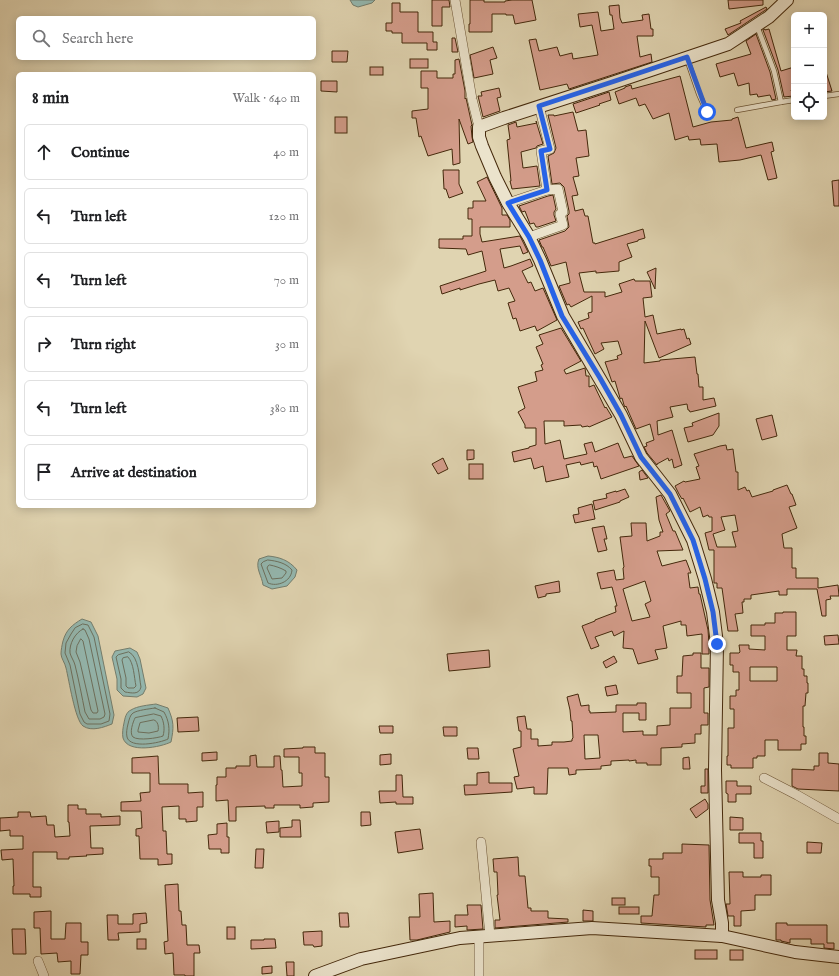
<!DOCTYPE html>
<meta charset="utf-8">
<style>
body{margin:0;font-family:"IM FELL English",serif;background:#f6f6f6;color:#202124}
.controls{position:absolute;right:12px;top:12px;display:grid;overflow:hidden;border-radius:6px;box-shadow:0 2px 10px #0003}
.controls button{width:36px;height:36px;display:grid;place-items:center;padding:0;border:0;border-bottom:1px solid #e0e0e0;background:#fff;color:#202124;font:20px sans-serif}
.stop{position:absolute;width:12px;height:12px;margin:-9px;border:3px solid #2563eb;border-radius:50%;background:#fff}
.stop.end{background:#2563eb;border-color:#fff;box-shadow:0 1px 4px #0008}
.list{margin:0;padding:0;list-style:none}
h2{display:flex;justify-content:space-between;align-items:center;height:52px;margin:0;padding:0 16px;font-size:17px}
h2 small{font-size:13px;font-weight:400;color:#757577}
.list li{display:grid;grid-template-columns:26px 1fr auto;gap:12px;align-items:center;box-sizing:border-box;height:56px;margin:0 8px 8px;padding:0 8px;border:1px solid #e0e0e0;border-radius:6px}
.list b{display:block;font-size:15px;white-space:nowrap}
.list em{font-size:13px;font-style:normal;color:#757577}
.icon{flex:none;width:22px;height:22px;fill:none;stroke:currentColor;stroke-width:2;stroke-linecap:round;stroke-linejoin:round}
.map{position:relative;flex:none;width:839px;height:976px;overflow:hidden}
.search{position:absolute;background:#fff;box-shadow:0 2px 10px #0003;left:16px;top:16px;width:300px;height:44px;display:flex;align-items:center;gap:10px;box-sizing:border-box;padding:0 14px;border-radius:6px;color:#757577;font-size:15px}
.panel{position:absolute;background:#fff;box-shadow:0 2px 10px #0003;left:16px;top:72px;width:300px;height:436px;border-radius:6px}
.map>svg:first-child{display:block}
</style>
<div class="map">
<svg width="839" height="976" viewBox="0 0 839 976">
<rect width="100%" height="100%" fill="#e0d4b1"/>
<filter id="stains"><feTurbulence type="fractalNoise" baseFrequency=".005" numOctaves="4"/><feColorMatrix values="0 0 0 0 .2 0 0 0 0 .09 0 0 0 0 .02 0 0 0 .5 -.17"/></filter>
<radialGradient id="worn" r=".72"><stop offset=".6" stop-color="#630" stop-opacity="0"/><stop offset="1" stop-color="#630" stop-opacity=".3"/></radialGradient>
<g fill="#94b8b0" stroke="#747e6e">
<path d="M350 0H375L372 3 358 7 353 5Z"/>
<path d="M268 556C279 557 289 560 297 570L295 577 287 586 272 589 263 585C262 576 255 568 259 559Z"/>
<path d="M82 619 91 622 98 636 114 715 112 724C104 727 92 732 83 726 75 720 69 680 66 668 65 663 61 658 61 654 61 650 62 645 63 641 66 630 72 625 82 619Z"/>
<path d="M130 648 137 652 140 659 146 688 143 694 137 697 123 696 117 690V679L112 657 115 651Z"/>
<path d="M156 704 168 708C174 722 174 727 171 742 161 747 128 754 123 738 122 734 123 727 124 723 125 718 126 712 131 710 137 706 149 705 156 704Z"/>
</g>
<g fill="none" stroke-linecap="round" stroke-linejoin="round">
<g stroke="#6c705e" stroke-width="1">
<path d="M268 560C277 561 286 563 292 570 291 582 277 587 268 583L261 564 263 562Z"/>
<path d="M270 565C275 566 281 568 286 571V573L282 578 272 579 267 568 268 566Z"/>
<path d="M83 624 88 625 94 637 110 714 109 721 101 724H87L84 722 80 714 70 665 65 653 66 643 71 634 75 628Z"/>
<path d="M83 629 85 630 89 639 105 714 104 717 100 719H89L85 712C82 697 79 681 75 665 74 661 71 657 70 653 69 644 75 633 83 629Z"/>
<path d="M81 639 83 641 98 711 97 713H93L91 710 80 662 76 652 77 646Z"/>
<path d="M129 652C139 657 139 677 141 687 139 695 132 693 125 692L121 688V679L116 657 118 655Z"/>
<path d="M128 657C134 663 134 677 136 686L134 688H128L126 686V678L122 660 123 658Z"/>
<path d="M155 708 164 712C169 721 170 729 168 739 160 743 130 749 127 737 126 733 127 728 128 724 129 720 130 715 133 713 138 710 149 709 155 708Z"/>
<path d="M154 714 161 716C164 722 165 729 163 736 158 738 138 741 133 737 129 733 133 722 135 718Z"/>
<path d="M154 720C158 721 159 727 158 731L149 733 138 732V730L140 723Z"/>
</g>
</g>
<g fill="#d49d8b" stroke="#44280b" fill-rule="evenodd">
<path d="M432 0H449L450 7H442V26H432Z"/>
<path d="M470 0H484V2H505V1L512 0H532L536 20 515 24 513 15H506V14H492V32H469V24H470Z"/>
<path d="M728 0H763V5L729 9Z"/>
<path d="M392 3H400V12H418V32H433V42H437V50H427V43H402V33H392V31H386V23H392Z"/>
<path d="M619 5 620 18 622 23 643 20 642 15 649 14 651 29H653V36H637L640 57 651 54 652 62 569 89 567 84 540 90 529 40 536 39 539 51 557 47 560 56 572 53 573 59 598 55 592 25 580 27 578 14 598 12 601 31 614 29 612 15H610L609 6Z"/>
<path d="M766 7 767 9 728 35 725 29 741 23 740 21Z"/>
<path d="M765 29V30L769 29 781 71 794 67V89L791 90 793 96 784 97 778 70 763 30Z"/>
<path d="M756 34 770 72 776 99 772 100 770 95 758 97 757 94 750 95 749 83 738 86 734 73 720 77 716 64 751 54 746 41Z"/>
<path d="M452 38H455L458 52H452Z"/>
<path d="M493 47 497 58 490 60 493 74 474 78 470 55Z"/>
<path d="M332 51H348L347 62H332Z"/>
<rect x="410" y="59" width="18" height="9"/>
<path d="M459 59 465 91V99L466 98 472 125 471 126 472 137 473 142 468 144 459 119 460 163 453 165 452 149 428 156 421 136 419 137 416 118H412V111L428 109V88H421V71H437V78H453V74H455V60Z"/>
<rect x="370" y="67" width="13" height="8"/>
<path d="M824 72H826L832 91 824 92Z"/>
<path d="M680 76 693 127 711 122 732 120V119L738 117 746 148 772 142 774 151 771 152 777 178 768 180 761 155 740 160 719 162 717 144 701 145 700 139 689 140 688 136 675 140 669 113 653 119 645 104 639 106 636 98 619 104 615 92 625 88V87L631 85 632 89Z"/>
<path d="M321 81H337V92L321 91Z"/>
<path d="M499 88 501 97 497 98 500 111 483 117 478 96H482L481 92Z"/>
<path d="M609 92 611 100 599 104 600 105 576 113 573 104Z"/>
<path d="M573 112 578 131 586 130 589 156 576 158 579 176 573 177 578 195 572 196 575 211 583 209 585 216H588L593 243H595V244L643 229 645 238 638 240V241L627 244 632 257 619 262V271L596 273V271L579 273 584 292H605V297L622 292 619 284 634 279 635 281H650L652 297 643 298 645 317 653 315 657 334 681 329V330L684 329 687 339 689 338 691 344 659 358 645 321 644 363 660 361V360L695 357 697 374H698L699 387H703V400L714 398 716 406 690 412 689 410H688L687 404 670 407 673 417 657 421 658 435 672 430 682 465 674 468 672 459 669 461 668 458 657 464V465L647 453 644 447 647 446 646 443 654 440 650 424 636 429 626 406 625 407 624 405 622 398 620 399V398L615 381 612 382 605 362 618 359 617 356 622 354 618 341 601 343 604 349 595 354 583 328 581 329 578 322 589 318 588 313 592 312V296L571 307 569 304 567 305 559 286 570 283V282L566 262 551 266 543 247H542L539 240 565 231 569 227 567 216 569 214V211L564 187 560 183 552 184 548 156 554 153 556 148 548 115H554V116Z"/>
<rect x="335" y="117" width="12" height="16"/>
<path d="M536 121 543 144 537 146 536 148 521 152 523 168 537 166 540 186 512 189 510 181H511L507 140 510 139 508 125 516 122 517 127 537 123Z"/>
<path d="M443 170H459V184L463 193 449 198 446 189H444Z"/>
<path d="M487 177 502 208V215H507L510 220V227H480V234L482 242 520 236 528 252 523 254 520 246 500 249 504 268 511 266 530 259 533 266 522 271 528 283 531 282 535 291 543 288 557 320 537 331 535 326 520 331 516 318 513 319 508 303 515 301 509 288 498 291 495 280 479 284 460 290V288L442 294 440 286 486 271 482 251 468 255 466 249 439 248V239H463V236H472V219H468V208H473V201H486L477 182Z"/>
<path d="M839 180V206H834L832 181Z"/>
<path d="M553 195 556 209 554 212V215L556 221 538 227H536L534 223 530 224 525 211 522 212 519 206 548 196Z"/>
<path d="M656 268 655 289 647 272Z"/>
<path d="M561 328 581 361 564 370 566 374 585 368 586 376H589V387L594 385 605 408 606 407 612 417 589 427 588 426 582 427 581 425 564 426V421H544L545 444 560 440 564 459 587 454 584 444 592 442 595 452 618 443 624 458 632 456 639 466 601 479 597 466 594 467 593 462 581 465 580 462 566 465 569 477 546 482 543 466 534 469 531 458 514 462 512 452 529 448V447L536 445V428H525V425L518 412 525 408 518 387 537 381 535 372 543 370 541 365 543 364 536 347 543 344 539 335Z"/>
<path d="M719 413V426L713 435 688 442 684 428 693 426 692 423Z"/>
<path d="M772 415 777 436 762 440 756 419Z"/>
<path d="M726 445 727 450 733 449 736 472H738V490L745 487 747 491 749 490 752 497 773 491V490L787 485 791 494H792L796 505 789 507 797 528 782 534 784 548H792V568H796V578H818V588L838 585 839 596H830L831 599 826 600V616H822L817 589H787V595H779V591L751 595V599H744V602H742L743 613 735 614 738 631H728L722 588H717V583H714V550H709L705 533 712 531V517H709L708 515 703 517 700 507 690 512 683 498 682 499 679 494 675 486 684 481 685 482 700 479 696 467 699 466 694 454 720 446ZM735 515 738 531 732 532 736 547H717L713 534 725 530 721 517Z"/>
<path d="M467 450H474V459L467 460Z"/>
<path d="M443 458 448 469 438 474 432 464Z"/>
<rect x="469" y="464" width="14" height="15"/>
<path d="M642 470 648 478 640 480 639 472Z"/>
<path d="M625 489 629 497 620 501V502L595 510 593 501 607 498 606 494 616 491V492Z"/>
<path d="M661 495 670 511 666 514 673 531H675L683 550 657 551 662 566 686 560 691 573H688L690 588 698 587 699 594H700L708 630 709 644V654H702V634L687 636 686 625H681V621L663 626 667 648 655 650 658 659 638 664 633 649 623 648 624 631 614 636 612 631 595 637 599 646 591 649 582 626 595 621V620L616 612 615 606H617L612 587 601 589 597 573 614 570 616 580 624 579 623 568 624 567 620 537 632 536 631 523H646L647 541 660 536V532H663L659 520 656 497ZM645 581 651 601 645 604 650 617 632 621 623 589Z"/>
<path d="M592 504 595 519 575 523 573 515 579 514 578 508Z"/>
<path d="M604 526 607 539H604L607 550 598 552 592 528Z"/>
<path d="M559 581 560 592 546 594V596L538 598 535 586Z"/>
<path d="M783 612H796V636H787V650H797L796 656H802V669H804V676H807V683H808V693H806L805 706H803V727H804V736H806V744H801V750H778V740H765V756H757V758H753V768H731V765H727V756H728V728H734V709H730V696H736V690H739V672H733V665H730V653H739L740 652 739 645H749V649L765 650V636H751V625H765V623H775V613H783ZM750 667H777V681H750Z"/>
<path d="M838 635 839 644 825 645 824 636Z"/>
<path d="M489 650 490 667 449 671 447 654Z"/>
<path d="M693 653H701V668H709V687L704 688V713H708V725H701V734H695V743L682 744V747L661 748V765H647V763H636V760L629 761V760L611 761V765L601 766V769L576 770V774L569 775 568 768H548L547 794H534V787L517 789 514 777 519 776 513 749 521 747V731H519L517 717 525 716 527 729H531V739H538V746L552 745V742H564L572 741V739L573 738 572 721H571L570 710 567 697 578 694 581 706 589 705V711H590V713L616 712V705H637V703H646V720H639V713H623V732L643 731V735H657V726L670 725V708H691V693H677V676H682L683 656 693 655ZM584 735H598L600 758 585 759Z"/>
<path d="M614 656 617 662 606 668 603 662Z"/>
<path d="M616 685 618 694 607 696 605 687Z"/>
<path d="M198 717 199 731 178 732 177 718Z"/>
<path d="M379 726H393V733H380Z"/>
<path d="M443 727H457V736H444Z"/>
<path d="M303 747H315V753H325V777H329V802L313 803V807L300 808V805H274V808H265V806L236 807V821H229L228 800 216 801V785H217V777H226V768H236V766H250V756L256 755 257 767H274V756H280L281 770H282L283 787 302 786V773H299V757H284V749L303 748Z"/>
<path d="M467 748H478L479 759H468Z"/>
<path d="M217 752V760L202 761V753Z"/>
<path d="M819 753H828V763L839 764V791L798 789 792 786V769L814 770V766H819Z"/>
<path d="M391 754V764L380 765V755Z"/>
<path d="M158 756 159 784H188V793L203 792V807H197V821L186 822V819H179V806L162 807 163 831H166L167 854H172V864L158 865V859H140L139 836H136V829L142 828 141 811H121V802L141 801 140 793 150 792V773H132V758Z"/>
<path d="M689 757 690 769H683V758Z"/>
<path d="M705 769H708V793H701V786H705Z"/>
<path d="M489 772V783H512V792L465 795 464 785H477V773Z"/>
<path d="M396 775H402L403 797H413V804H396V802L380 803 379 791H396Z"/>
<path d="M726 781H737V786H751V794H736V802H728V794L726 793Z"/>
<path d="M705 799 708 804V809L696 818 690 809Z"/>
<path d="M68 805H78V809H86V814H101V817L120 816V825L90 826 91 848H103V854L86 855 87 856 69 857V859H57V852H33V887H41V897H30V894H13V886H14L13 859 2 860 1 850 23 849V836H10V830L0 831V818L18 817V812H30L31 817 46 816 47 825H54L55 837 70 836 69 822H68Z"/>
<path d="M361 812H370L371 825 361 826Z"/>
<path d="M730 817 743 818V830H730Z"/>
<path d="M292 820H300L301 837H280V828L292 827Z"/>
<path d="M279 821V832L267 833 266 822Z"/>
<path d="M227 823V837H229V853H221V849H209L208 835 217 834V824Z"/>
<path d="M420 829 423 849 398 853 395 832Z"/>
<path d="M739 833H761V841H763V858H754V843H739Z"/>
<path d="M807 842 822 843 821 853H807Z"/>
<path d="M682 844 709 845 710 900 714 925H706V927L641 923V916H652L654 895H659V877H651V866H649V859H663V853H682Z"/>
<path d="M256 849H264L263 868H255Z"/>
<path d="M518 857 519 876H525L528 908H531V911H548V918L568 919V922L495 928V920H500L497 895H498L497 872H494L493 859Z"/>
<path d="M729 872H743V877H761V875H771V895H755V910L741 911V926H734V916H728L726 904H730Z"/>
<path d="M178 884 179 911H181L182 925H186L187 945H199L200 953H194V976H185V975H174L173 953 165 954 164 942 168 941 165 885Z"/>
<path d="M433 893 434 922 450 921V932L417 940H410L409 917H420L419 894Z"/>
<rect x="612" y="898" width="13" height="7"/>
<path d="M467 905H481L483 929 467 930V926L455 927V915H468Z"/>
<rect x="619" y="907" width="20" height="7"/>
<path d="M583 910 593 911V921H583Z"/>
<path d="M51 911V939H65L66 923H81V942H88V955H81L80 974H71V961L58 962 57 953 41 954 40 928H34V912Z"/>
<path d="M146 913 147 923 140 924V932L118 933 119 940H108L107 915H118V924H133V914Z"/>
<path d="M339 913H348L349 927H340Z"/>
<path d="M776 923H787V925H827V943H834V949L824 948V944H811V939H790V943L781 941V940H776Z"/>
<rect x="227" y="927" width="8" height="12"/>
<path d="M12 929H25L26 954H13Z"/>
<path d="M322 931V946L314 947 313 945H304L303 932Z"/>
<rect x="137" y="939" width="9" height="10"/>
<path d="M264 939H275L276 948 251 949V940H264Z"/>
<rect x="695" y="950" width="22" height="9"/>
<rect x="730" y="950" width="13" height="10"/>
<path d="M286 962H294V976H287Z"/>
<path d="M272 966V973L262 974V967Z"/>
</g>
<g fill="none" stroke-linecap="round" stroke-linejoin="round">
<defs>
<g id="lane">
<path d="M687 59 699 94 707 112"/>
<path d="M824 96 839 94"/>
<path d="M781 102 794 100"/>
<path d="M737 110 781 102 774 71 757 26"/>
</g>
<g id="street">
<path d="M455 0 472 99 479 127"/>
<path d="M508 203 547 190 541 151 550 149 539 106"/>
<path d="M529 237 563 225 560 214 563 212 558 189 547 190"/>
<path d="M764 778 797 795 839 819"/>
<path d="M481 842 490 936"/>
<path d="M38 961 44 976"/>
<path d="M479 976V936"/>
</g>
<g id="secondary">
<path d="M722 936V923L718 900 715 770 717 644 713 612 705 579 693 540 670 494 641 457 621 415 563 316 540 260 529 237 508 203 495 177 482 146 479 137V127L504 118 612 83 728 44 769 17 787 0"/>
<path d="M315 976 361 959 460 938 592 928 722 936 795 952 839 957"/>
</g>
</defs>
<use href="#lane" stroke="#6b5334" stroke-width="6"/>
<use href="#street" stroke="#6b5334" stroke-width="10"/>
<use href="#secondary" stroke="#44280b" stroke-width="14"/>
<use href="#lane" stroke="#ebe3cc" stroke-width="4.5"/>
<use href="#street" stroke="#ebe3cc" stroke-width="9"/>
<use href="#secondary" stroke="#ebe3cc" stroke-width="12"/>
</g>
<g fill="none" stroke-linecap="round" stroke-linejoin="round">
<path stroke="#2563eb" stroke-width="5" d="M707 112 687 57 612 82 539 106 550 149 541 151 547 190 508 203 529 237 540 260 562 316 600 378 621 415 641 457 670 494 693 540 705 579 713 612 717 644"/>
</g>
<rect width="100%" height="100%" filter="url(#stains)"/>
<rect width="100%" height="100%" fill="url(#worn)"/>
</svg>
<div class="controls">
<button>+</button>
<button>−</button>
<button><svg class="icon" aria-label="locate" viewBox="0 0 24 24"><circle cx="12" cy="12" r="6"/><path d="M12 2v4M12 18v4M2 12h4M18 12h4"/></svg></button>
</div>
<div class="stop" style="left:707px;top:112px"></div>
<div class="stop end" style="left:717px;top:644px"></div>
<div class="search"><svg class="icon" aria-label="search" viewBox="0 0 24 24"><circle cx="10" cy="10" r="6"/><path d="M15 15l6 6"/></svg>Search here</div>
<section class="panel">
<h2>8 min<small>Walk · 640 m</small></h2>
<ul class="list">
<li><svg class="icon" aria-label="ahead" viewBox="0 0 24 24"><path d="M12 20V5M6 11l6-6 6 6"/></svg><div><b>Continue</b></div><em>40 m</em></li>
<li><svg class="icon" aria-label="left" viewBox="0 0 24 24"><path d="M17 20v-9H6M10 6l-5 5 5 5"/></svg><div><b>Turn left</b></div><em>120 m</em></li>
<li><svg class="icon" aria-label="left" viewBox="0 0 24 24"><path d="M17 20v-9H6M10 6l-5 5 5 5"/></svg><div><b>Turn left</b></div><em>70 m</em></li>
<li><svg class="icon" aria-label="right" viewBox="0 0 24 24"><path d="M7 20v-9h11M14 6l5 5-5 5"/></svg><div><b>Turn right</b></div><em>30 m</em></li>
<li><svg class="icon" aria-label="left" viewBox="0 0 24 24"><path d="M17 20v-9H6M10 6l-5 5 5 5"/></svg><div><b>Turn left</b></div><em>380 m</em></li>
<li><svg class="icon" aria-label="arrive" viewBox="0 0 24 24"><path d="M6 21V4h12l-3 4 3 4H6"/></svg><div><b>Arrive at destination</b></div></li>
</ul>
</section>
</div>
